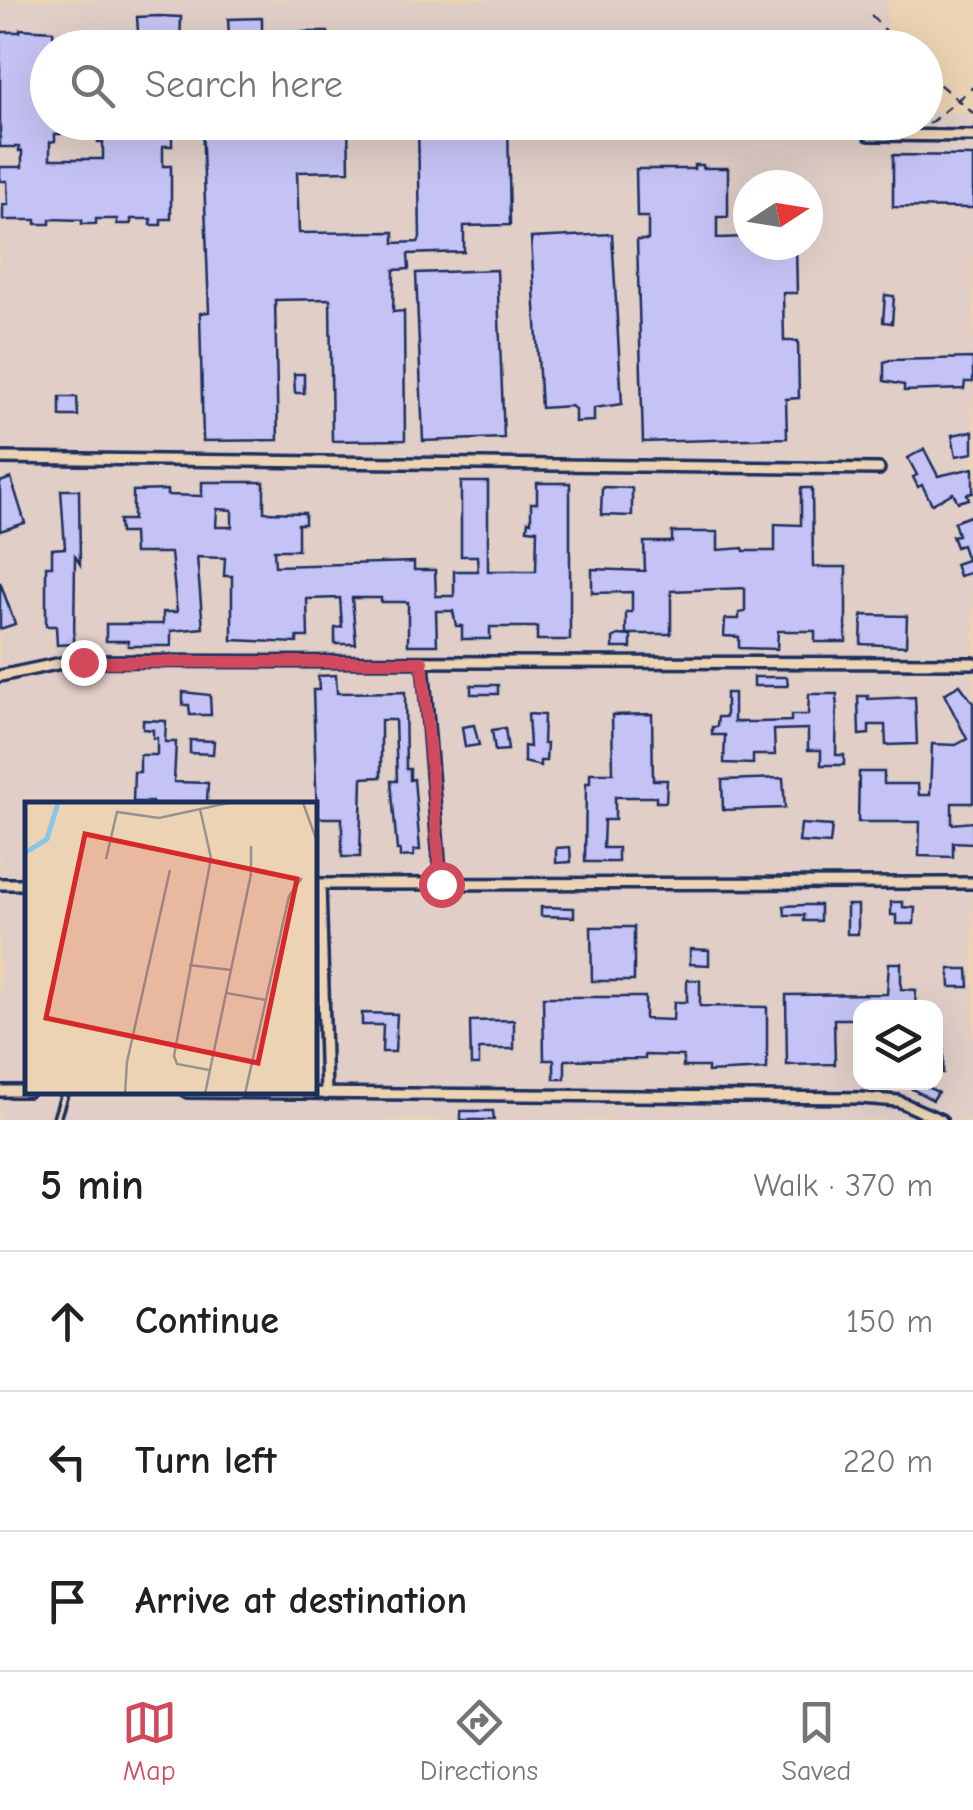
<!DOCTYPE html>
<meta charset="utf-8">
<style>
body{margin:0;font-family:"Comic Neue",sans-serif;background:#f2f2f2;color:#202124}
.controls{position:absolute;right:30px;bottom:30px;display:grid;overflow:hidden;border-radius:20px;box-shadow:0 10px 40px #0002}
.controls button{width:90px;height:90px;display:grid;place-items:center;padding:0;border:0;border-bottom:2px solid #e0e0e0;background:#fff;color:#202124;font:50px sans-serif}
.compass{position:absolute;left:733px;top:170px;width:90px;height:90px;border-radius:50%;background:#fff;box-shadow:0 10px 40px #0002;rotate:78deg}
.stop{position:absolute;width:30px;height:30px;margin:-22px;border:8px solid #d1495b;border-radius:50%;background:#fff}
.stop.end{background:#d1495b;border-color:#fff;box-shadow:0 2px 10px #0008}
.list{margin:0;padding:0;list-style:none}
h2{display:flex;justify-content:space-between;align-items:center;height:130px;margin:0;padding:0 40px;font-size:42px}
h2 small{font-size:32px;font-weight:400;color:#757577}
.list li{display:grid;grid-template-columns:65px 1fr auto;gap:30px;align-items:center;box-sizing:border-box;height:140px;padding:0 40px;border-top:2px solid #e0e0e0}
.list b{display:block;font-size:38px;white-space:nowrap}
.list em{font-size:32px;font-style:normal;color:#757577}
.icon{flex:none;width:55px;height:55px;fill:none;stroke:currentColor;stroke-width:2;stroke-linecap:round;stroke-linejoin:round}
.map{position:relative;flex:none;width:973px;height:1120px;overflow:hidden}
.search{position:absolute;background:#fff;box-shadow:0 10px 40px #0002;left:30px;right:30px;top:30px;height:110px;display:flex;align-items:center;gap:25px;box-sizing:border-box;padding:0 35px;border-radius:55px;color:#757577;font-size:38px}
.sheet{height:550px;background:#fff}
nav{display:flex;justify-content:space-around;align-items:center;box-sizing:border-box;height:140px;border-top:2px solid #e0e0e0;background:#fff;font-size:28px;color:#757577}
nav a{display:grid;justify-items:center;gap:5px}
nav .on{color:#d1495b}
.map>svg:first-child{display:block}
</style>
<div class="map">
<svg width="973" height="1120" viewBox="0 0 973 1120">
<rect width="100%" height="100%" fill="#ebd3b3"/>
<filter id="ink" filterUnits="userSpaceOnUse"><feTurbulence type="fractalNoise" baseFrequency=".01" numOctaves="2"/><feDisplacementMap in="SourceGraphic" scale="20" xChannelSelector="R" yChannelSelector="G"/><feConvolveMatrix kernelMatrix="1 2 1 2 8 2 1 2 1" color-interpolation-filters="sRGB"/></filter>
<g filter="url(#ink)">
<path fill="#e0cec7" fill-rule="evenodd" d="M0 0H887L886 47 48 48V122H926V112L973 114V1120H0ZM748 185H808V245H748ZM28 805H315V1092H28ZM860 1008H936V1082H860Z"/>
<g fill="#c5c3f5" stroke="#1b2f5e" stroke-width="2.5" fill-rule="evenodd">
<path d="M159 16 181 17 180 48H98V33L138 32 137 17Z"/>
<path d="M262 18V37L243 40V37H229L228 19Z"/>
<path d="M20 29 53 31 54 48H48V122H61V134H55V141L50 142V159H103V142H98V122H172V146H163V166H171V219H161V225H151V219H131V224H117V219H96V224H82V220L50 219V224H36V220H3V205H8L7 181H0V167H22V151H19V147H0V32H20Z"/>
<rect x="303" y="32" width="25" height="16"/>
<path d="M202 122H348L349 171 297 172 299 233 394 232V243L418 242 420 238 418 122H508L510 225 464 226V252L408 254 409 269 394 270 393 312 404 311 405 440 332 441 330 299 275 300 278 440 203 441 200 313 209 312Z"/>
<path d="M893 155 973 156V208L893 207Z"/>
<path d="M694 165H703V168H728V217H717V238L748 237V245H796L797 293H783L784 341H798L799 398 786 399 787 438 643 442 637 240H648V217H637L636 169H694Z"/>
<path d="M612 234 622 404 594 408V421L575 422V409L571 406 541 408 531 238Z"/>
<path d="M497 270 504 438 423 441 416 273Z"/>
<path d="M885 295 894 296 892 323 883 322Z"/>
<path d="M973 358V382H965L964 389 904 391V385L884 381V362L890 360Z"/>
<path d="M294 374H304V393H295Z"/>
<path d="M60 397H77L78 416H60Z"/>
<path d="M973 431V453L956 456 952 435Z"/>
<path d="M924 449 938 476 973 468V493L967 494 969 499 958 502 953 493 932 504 922 485 918 487 913 477 917 475 908 458Z"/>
<path d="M11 478 25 523 0 531V482Z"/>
<path d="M202 482H264V512L305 513V524H298V550H274L275 566 414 562V570H435L436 596H454V571H478L477 556H461V482H488V571H536L537 530 527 529 528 521 531 522V503H537V483H570V640H537V627H490V639H462V626H456L453 611H436L437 645H408V602H381V598H352L356 644H335V628L342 627 340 598 307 599 308 637H297V643L232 640V576H224L225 558 197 557 203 628 171 631V646H128V641H106V624H163V612H177L171 553H134L133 533H120L119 520H133V491L167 490V495L202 496ZM217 509 232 510V527H216Z"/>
<path d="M602 487 632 488V516L601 515Z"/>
<path d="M801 488H812L813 567H846V642H815V631H778L777 649 739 648V637L724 636 725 619H739V613L745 612V588L671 591V634H626V612H632V592L592 593V569L645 571 644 542H672V532H718V550L743 548 744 551H775V524L801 525Z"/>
<path d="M61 490H79L80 564 75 556 74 644 57 645 56 626H46V566H52V549L65 548Z"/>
<path d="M973 515V572L959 576 955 564 967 560 962 545 956 547 952 536 958 535 954 522Z"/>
<path d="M0 582 15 624 0 629Z"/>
<path d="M862 615 907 616 906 646 861 644Z"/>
<path d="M618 635 631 636V648H613V638Z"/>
<path d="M336 675 337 693 405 692 406 769H410V780L414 779 420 850H414V856L400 857V850H397L391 781H397L395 720H381V777L362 778 360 857H342V818H317L313 690H319L318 676Z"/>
<path d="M754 677H787L788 686H754Z"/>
<rect x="471" y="685" width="27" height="9"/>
<path d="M960 685 973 703V803H952V824L973 822V843L953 842V857L919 856 920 822H858L859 772H884V784H918L919 795H930L932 744 956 745 967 739 944 694Z"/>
<path d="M183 692 210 695 211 715H190L189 705H183Z"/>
<path d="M726 693H734V722H759L791 721V715H808L809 694H837L836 755H844V765H821V750H808V729L774 730 775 755H753V764L724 763 725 735H712V727H717L718 717H726Z"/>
<path d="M858 696H868V699L915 697 917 744 886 745 885 725H869V734L859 735Z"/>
<path d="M528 714 544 715 543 744H547L546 761H540V766L524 762V746L530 747Z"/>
<path d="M652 714 653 780H667L666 802H656V797H615V820H604L603 848H618V862H585L586 783H590V773H613L612 715Z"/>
<path d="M143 720 166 721 165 742H176L174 782 208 783 207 802 152 805V802H133L134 772H140V755H157V738H153V730L143 729Z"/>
<path d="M474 725 479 745 465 747 462 727Z"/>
<path d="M505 728 508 750 495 751 492 730Z"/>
<path d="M190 740 214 741 213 754 190 753Z"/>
<path d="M783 778 785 808 723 810 722 780Z"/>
<path d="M801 824 832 826 830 844 799 842Z"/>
<path d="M570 847 571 862 556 863V848Z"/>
<path d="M891 902H903V907L915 908 914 924H896V915H891Z"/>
<path d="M804 905H820V921H804V915H785L784 906Z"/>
<rect x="847" y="905" width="11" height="29"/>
<path d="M541 907 574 908V917L541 916Z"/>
<path d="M591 927H634V981H592Z"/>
<path d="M690 949 709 950V965L690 964Z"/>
<path d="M889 963H901V989L916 990 915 1008H860V1019H834L835 1064 787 1065 786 995 887 994Z"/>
<path d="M949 969H968L969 987H950Z"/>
<path d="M687 980H700V1006L767 1007V1069L708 1072V1067H683V1056L645 1055V1059L565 1060V1079H554V1060H544L543 997H645V1019L673 1020 674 1002H687Z"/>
<path d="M362 1013 397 1014 395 1052H382L383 1025H362Z"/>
<path d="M514 1020V1049H479V1065H471L470 1021Z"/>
<path d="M936 1035H944L943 1073 936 1072Z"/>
<path d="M916 1082 938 1092 933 1100 912 1089Z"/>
<path d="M461 1111H493L494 1120H461Z"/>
</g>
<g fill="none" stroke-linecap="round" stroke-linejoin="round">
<defs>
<path id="service" d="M56 1120 65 1092"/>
<g id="minor">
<path d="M869 135 973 136"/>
<path d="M0 458 879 469"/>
<path d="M423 662 441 885"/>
<path d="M0 676 71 661 973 663"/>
<path d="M0 884H28"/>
<path d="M315 884 973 883"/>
<path d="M320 884 326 1094"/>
<path d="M0 1091H28"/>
<path d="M187 1092 861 1098 898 1101 941 1120"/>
</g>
</defs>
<use href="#service" stroke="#1b2f5e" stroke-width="11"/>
<use href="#minor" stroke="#1b2f5e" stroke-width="16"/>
<g stroke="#1b2f5e" stroke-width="2.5" stroke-dasharray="10 8" stroke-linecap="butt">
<path d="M871 15 902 48"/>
<path d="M926 73 973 113"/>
<path d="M929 124 973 87"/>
</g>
<use href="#service" stroke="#ebd3b3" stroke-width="4"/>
<use href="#minor" stroke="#ebd3b3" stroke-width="9"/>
</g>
</g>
<g fill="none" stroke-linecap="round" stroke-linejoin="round" filter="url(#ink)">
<path stroke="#d1495b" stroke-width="12" d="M83 662H422L441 884"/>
</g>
<g transform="translate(25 802)">
<rect width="292" height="292" fill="#ebd3b3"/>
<path fill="none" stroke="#87c6e8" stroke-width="5" d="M0 51 22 37 33 1"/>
<path fill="none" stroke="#989191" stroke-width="2.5" d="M278 1 293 42M175 7 186 56 149 254 152 262 184 268M81 57 92 10 134 16 203 1M164 163 206 168M201 191 241 198M100 292 102 260 145 68M180 292 226 72V44M220 292 264 94 277 76"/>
<path fill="#d62828" fill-opacity="0.15" stroke="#d62828" stroke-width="5" d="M60 32 272 77 233 261 21 216Z"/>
<rect width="292" height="292" fill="none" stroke="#1b2f5e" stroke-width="5"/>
</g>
</svg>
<div class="controls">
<button><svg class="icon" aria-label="layers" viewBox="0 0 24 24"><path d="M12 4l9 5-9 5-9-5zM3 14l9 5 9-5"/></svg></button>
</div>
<svg class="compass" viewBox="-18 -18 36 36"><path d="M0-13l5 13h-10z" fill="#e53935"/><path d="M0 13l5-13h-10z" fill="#757577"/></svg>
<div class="stop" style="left:441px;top:884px"></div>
<div class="stop end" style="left:83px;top:662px"></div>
<div class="search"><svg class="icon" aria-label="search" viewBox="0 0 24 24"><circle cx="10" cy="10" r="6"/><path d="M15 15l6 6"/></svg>Search here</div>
</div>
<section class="sheet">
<h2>5 min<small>Walk · 370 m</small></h2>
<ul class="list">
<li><svg class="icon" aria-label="ahead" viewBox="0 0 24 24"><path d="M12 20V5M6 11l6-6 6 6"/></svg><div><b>Continue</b></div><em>150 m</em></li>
<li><svg class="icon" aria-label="left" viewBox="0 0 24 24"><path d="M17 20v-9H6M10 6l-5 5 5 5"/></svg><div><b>Turn left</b></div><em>220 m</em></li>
<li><svg class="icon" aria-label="arrive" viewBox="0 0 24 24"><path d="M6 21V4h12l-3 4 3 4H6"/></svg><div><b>Arrive at destination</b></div></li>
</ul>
</section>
<nav>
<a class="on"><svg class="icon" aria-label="map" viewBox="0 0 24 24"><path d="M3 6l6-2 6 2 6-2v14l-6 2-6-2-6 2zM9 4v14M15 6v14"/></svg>Map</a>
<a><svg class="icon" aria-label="directions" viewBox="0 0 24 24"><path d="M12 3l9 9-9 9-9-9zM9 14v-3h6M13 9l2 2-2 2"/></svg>Directions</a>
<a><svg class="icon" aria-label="saved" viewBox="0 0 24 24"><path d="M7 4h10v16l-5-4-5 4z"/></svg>Saved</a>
</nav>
